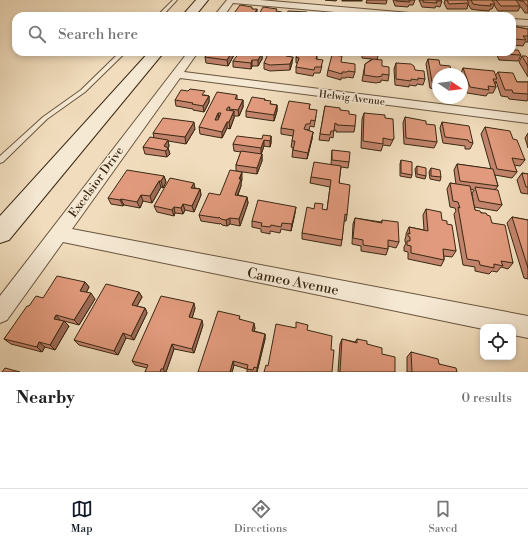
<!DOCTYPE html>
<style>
body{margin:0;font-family:"Libre Bodoni",serif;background:#f2f2f2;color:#222}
.controls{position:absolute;right:12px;bottom:12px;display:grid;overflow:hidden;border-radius:8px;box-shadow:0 2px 6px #0003}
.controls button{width:36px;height:36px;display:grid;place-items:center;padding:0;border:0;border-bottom:1px solid #e0e0e0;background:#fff;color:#222;font:20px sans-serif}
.compass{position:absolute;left:432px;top:68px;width:36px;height:36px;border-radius:50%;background:#fff;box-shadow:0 2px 6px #0003;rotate:103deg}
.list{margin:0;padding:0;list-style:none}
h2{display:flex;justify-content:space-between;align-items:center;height:52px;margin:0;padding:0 16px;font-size:17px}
h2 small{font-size:13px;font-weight:400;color:#767676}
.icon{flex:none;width:22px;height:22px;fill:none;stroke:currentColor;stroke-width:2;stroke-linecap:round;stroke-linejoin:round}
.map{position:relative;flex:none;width:528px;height:372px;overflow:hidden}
.search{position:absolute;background:#fff;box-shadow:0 2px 6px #0003;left:12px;right:12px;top:12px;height:44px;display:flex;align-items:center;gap:10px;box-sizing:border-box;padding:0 14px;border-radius:12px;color:#767676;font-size:15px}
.sheet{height:116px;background:#fff}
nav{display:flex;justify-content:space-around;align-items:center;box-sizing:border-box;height:56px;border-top:1px solid #e0e0e0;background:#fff;font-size:11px;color:#767676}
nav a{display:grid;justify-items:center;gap:2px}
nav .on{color:#111827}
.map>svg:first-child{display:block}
</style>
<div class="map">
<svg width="528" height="372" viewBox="0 0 528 372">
<rect width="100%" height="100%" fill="#f1ddbd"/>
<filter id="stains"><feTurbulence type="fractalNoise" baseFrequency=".005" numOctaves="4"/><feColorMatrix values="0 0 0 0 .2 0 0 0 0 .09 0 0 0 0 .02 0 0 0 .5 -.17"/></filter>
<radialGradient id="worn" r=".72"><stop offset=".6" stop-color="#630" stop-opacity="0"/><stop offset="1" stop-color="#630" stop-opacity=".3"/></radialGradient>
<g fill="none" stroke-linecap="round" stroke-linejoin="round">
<defs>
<g id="lane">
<path d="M173 0H177L162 16H157Z"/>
<path d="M120 52H126L85 92 47 119 3 162 0 163V156L43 117 81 90Z"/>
</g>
<g id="street">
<path d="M227 0H260L410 13 415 16H380L233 3 224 16H214Z"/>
<path d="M512 19 528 20V26L512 25Z"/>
<path d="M188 52H198L184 72 528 115V123L180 78 72 229 528 316V338L513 335V327H483V329L63 242 7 320 0 323V296Z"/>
</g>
<g id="secondary">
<path d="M196 0H208L195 16H182Z"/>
<path d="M149 52H164L9 240 0 243V216Z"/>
</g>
</defs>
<use href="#lane" stroke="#68553e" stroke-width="2"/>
<use href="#street" stroke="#68553e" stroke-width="2"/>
<use href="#secondary" stroke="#3a2813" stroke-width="2"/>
<use href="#lane" fill="#f6e9d4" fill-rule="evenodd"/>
<use href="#street" fill="#f6e9d4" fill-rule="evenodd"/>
<use href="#secondary" fill="#f6e9d4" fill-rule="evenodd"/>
</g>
<g fill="#c2846c" stroke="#3a2813">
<path d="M325 0H337L336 1Z"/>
<rect x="342" y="0" width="20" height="1"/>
<path d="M367 0H387L386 4 366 3Z"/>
<path d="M393 0H415L413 5H409L408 7 395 6Z"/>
<path d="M419 0H441L442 1 440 7 436 6 435 8 422 7Z"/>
<path d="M445 0H492V1L493 0H528V13H525L521 7H520L518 11H498L494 5 492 9H490L489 11 477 10 471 9 468 4 467 9H447L444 3Z"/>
<path d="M512 26 528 29V42H525L523 46 512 45Z"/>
<path d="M209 52H233L234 55 228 66 206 63 205 57Z"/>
<path d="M362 52H379L377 60 389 75 388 81 381 80V82L376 83 362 81 365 64 372 59 362 58Z"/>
<path d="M498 52H512L521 55 518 61 499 60 497 55Z"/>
<path d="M262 53V59L258 66H252L251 69 233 67V61Z"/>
<path d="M317 55V59L322 66 320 73H314L313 76 296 73V67L298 63H296V57Z"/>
<path d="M287 56 292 63 290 70 270 71 264 69V63Z"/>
<path d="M522 56 528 58V77L519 62Z"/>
<path d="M428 59 438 74V90L430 88 426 64Z"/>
<path d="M341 62 355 72 353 78 347 77 346 78H341V80L327 76 328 70Z"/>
<path d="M396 63 415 70 425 79 423 85 417 84 416 86 409 85V87L395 85 394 69Z"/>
<path d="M463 68 495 76 498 72 517 82H528V99L527 101 509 99 508 97 501 96 496 81 495 83 496 87 493 93H488L486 96 467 93 462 77V74L461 73Z"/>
<path d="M205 95 209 96V102L204 112 193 110V109L176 106 175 100Z"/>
<path d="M237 95V100H243V107L239 116H234V118L230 129 227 128 222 138 200 134 199 127Z"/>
<path d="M265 99V101L271 104 277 105V111L274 121 246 117V111Z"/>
<path d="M310 104 309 109 316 116 314 127 310 126 309 130H307L313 132 312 139 307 159 292 157 293 148 291 147 293 136 281 134V128Z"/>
<path d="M325 106 340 110 349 114 355 126 354 132H336V130H334L333 138 330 137 329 141 319 140Z"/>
<path d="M364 113 385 118 394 138 390 146 383 145 381 151 361 148 362 119Z"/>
<path d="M405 117 426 124 437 142 434 148 404 144 403 123Z"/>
<path d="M442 122 473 143 470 149H465V146L443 143 440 128Z"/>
<path d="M485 127 513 139 525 160 520 166 514 165 517 172 512 178 495 175 498 186 495 190 502 205 497 211 474 207 472 193 474 190 470 189 475 210 487 215 492 223 513 263 508 269 501 267 497 272 492 271 489 274 475 271V267L463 265 454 214 456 211 455 208 450 207 447 189 450 183 456 184 454 170 457 164 491 169 481 134Z"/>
<path d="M195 129 186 144 168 141 169 146 168 148 170 154 167 157 145 154 143 147 154 138 153 133Z"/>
<path d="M528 133V148L525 138Z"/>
<path d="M271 136V143L270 147 264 146 261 154H262V161L257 174 236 171V165L241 152 234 151 233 144 262 139Z"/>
<path d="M332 150 349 162 348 168 341 167 339 183 347 215 346 221H344L342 240 341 246 302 239V233L327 210 330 187 310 183 311 177 331 165Z"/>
<path d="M401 160 412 175 411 178 400 176V164Z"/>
<path d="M417 166 426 176 425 179 416 177 415 169Z"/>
<path d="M431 168 441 177 440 181 430 179 429 172Z"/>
<path d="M522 173 528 174V194L521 193 517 180Z"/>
<path d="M164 176 166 182 163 188 161 187 152 203 143 201 140 208 124 205 123 206 111 204 108 198Z"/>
<path d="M242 179 241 183V186L238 195 247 197 248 203 240 226 230 224 227 226 222 225 220 223V224L201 221 199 215 220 195Z"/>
<path d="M195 188 200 189 201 195 194 212 185 210 183 214 175 213 174 216 157 212 154 206Z"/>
<path d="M426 209 447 224 456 251 452 257 444 256V260L441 266 408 259V252L404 251V247L406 243 405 242V239L406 236V234L409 227 424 230 423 215Z"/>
<path d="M295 213 291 231 281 229 280 233 270 231V234L261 232V229L252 227V221Z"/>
<path d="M512 217 528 220V279L524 278 507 223Z"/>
<path d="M355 218 381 222 382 220 399 242 396 248 388 246V249L386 255 361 251V246L352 244 353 224Z"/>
<path d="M85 282 89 287 86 293 95 299 79 325 64 321 69 326 55 350 45 347 42 352 11 344 4 339 29 306 43 298Z"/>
<path d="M139 292 142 297 137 306 145 308 147 313 134 340 126 338 118 355 79 345 74 340Z"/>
<path d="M195 308 192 318 203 325 194 353 174 349 166 372H145L147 368 135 365 132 361Z"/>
<path d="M240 319 255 328 254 331 265 334V339L257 372H247V369L234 365 232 372H198Z"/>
<path d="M342 339 355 342 357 339 367 344 382 354 395 372H338L340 344Z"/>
<path d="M411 352 439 364 457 372H407V357Z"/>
</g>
<g fill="#9e6c58" stroke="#3a2813">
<path d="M257 9V14L256 16H253Z"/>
<path d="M232 52H233L234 55 228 66 227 60Z"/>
<path d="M262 53V59L258 66V60Z"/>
<path d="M293 57 292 63 290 70V64Z"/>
<path d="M252 60V66L251 69V63Z"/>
<path d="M209 96V102L204 112 203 106Z"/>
<path d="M243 100V107L239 116 238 110Z"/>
<path d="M277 105V111L274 121V115Z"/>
<path d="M234 111V118L230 129 229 122Z"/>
<path d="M218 113 219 119 216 126 215 120Z"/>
<path d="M194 122 195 129 186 144 185 137Z"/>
<path d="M227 122V128L222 138V132Z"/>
<path d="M313 132 312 139 307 159 308 153Z"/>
<path d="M271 136V143L270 147V141Z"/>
<path d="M168 140 169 146 167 149 168 148 170 154 167 157 164 146Z"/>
<path d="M264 140V146L261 155V148Z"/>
<path d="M262 154V161L257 174V168Z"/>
<path d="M242 172V179L241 183V186L235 201V195Z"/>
<path d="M164 176 166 182 163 188 161 181Z"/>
<path d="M159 181 161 187 152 203 150 196Z"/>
<path d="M194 183 195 189 191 188Z"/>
<path d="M200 189 201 195 194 212 192 206Z"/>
<path d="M141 195 143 201 140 208 137 202Z"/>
<path d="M247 197 248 203 240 226 239 219Z"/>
<path d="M121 199 124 205 123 206 120 200Z"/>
<path d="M183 204 185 210 183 214 181 208Z"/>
<path d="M174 207 175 213 174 216 172 210Z"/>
<path d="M296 207 295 213 291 231 292 224Z"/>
<path d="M230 218V224L227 226 226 220Z"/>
<path d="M85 282 89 287 84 297 80 291Z"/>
<path d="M139 292 142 297 135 310 132 305Z"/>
<path d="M91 293 95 299 79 325 74 320Z"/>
<path d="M194 303 195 308 191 322 189 317Z"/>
<path d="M145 308 147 313 134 340 131 336Z"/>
<path d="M56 315 61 321 54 319Z"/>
<path d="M202 320 203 325 194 353 192 349Z"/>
<path d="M64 321 69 326 55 350 50 345Z"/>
<path d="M254 323 255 328 253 336 252 331Z"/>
<path d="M123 333 126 338 118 355 114 351Z"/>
<path d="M265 334V339L257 372V368Z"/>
<path d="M39 342 45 347 42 352 37 347Z"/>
<path d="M172 344 174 349 166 372H165L163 369Z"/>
<path d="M233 361 234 365 232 372H230Z"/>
</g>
<g fill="#e19a7d" stroke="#3a2813" fill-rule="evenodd">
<path d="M396 0H409L410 2 396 1Z"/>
<path d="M423 0H441L442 1H436L437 3 423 2Z"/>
<path d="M447 0H467L469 3 449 4Z"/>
<path d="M471 0H492L495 4H490L491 6 479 5 473 4Z"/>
<path d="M496 0H516L520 6H501Z"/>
<path d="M519 0H528V7L523 1H520Z"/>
<path d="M240 5 252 7V9H257L253 16H232Z"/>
<path d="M263 7 277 9 276 11 282 12 280 16 268 14 267 16H258Z"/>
<path d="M288 11 307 12 306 16H286Z"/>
<path d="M313 13 334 16H312Z"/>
<path d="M340 15 347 16H340Z"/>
<path d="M512 26 528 29V36H523L526 40 515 39 512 34Z"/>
<path d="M512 50H518L521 55 502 54 501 52H512Z"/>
<path d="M209 52H232L227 60 205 57Z"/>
<path d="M240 52H252L262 53 258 60H252L251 63 233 61Z"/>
<path d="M272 52 287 53 286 56 293 57 290 64 270 65 264 63 268 54H271Z"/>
<path d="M363 52H379V54Z"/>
<path d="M298 53 317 55 316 59 323 60 321 67H315L314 70 296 67 299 58 296 57Z"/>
<path d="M332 55 342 56 341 62 355 64V72L348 71 347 72H342V74L328 70Z"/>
<path d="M522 56H526L528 58V66Z"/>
<path d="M373 59 382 60V66L389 67V75L382 74V76L377 77 364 75 365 64Z"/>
<path d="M428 59 439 60 440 65 450 66 452 74H438V84L432 82Z"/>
<path d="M396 63 411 64 414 66 415 70 424 71 425 79 418 78V80L411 79V81L396 79Z"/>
<path d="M463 68 494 71 497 79H493L496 87 488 86 489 90 470 87Z"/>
<path d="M498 72 513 73 517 82H528V94L513 93 512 90H505Z"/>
<path d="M190 89 205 91 202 95 209 96 203 106 192 104 193 103 175 100 181 90 188 91Z"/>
<path d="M217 92 237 95 235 99 243 100 238 110 229 109 230 107H228L226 110 234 111 229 122H227L222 132 199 127ZM218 113H221L218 120H215Z"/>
<path d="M252 97 265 99 264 100 271 101 270 104 277 105 274 115 246 111Z"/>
<path d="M289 101 310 104 309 109 317 110 315 121 311 120 310 124H306L304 129 313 132 308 153 293 150 295 141H292L294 130 281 128Z"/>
<path d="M325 106 340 108V110L349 111V114L356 115 355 126 337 125V124L335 123 334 131H331L330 135 320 134Z"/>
<path d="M364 113 385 115V118L393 119 394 138 392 140 383 138V144L363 141Z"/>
<path d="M405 117 426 121V124L435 125 437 142 406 138Z"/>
<path d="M163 118 194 122 185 137 153 133Z"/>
<path d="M442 122 469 126 473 143 469 142 468 140 445 137Z"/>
<path d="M485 127 510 131 513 139 517 140 525 160 512 158 517 172 497 169Z"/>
<path d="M263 135 271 136 270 141 264 140 261 148 233 144 237 136 262 139Z"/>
<path d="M150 137 168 140 164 146 168 148 166 151 143 147Z"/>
<path d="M332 150 350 152 349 162 332 160Z"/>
<path d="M241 151 262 154 257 168 236 165Z"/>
<path d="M401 160 412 162V175L401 173Z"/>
<path d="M314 162 341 166 339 183 350 185 347 215 345 214 342 240 302 233 307 207 314 209 315 203 323 204 322 209 327 210 331 180 311 177Z"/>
<path d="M457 164 493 169 498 186 460 181Z"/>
<path d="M417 166 426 168V176L417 174Z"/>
<path d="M431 168 440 170 441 177 431 176Z"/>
<path d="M127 170 164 176 161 181H159L150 196 141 195 137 202 121 199 120 200 108 198Z"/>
<path d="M230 170 242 172 239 179H241L235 195 247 197 239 219 230 218 226 220 221 219 219 217V218L199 215 209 193 220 195Z"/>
<path d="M522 173 528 174V187H526L522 174H523Z"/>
<path d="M170 178 194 183 191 188 200 189 192 206 183 204 181 208 174 207 172 210 154 206Z"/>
<path d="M450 183 470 186 475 210 480 211 481 213H486L487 215 490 216 492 223 505 225 513 263 501 261 503 266 494 264V268L480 265 479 261 467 259 458 207 460 208 458 202 453 201Z"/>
<path d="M475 187 498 190 502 205 479 201Z"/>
<path d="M258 200 296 207 292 224 282 223 281 227 271 225 270 227 261 226 262 223 252 221Z"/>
<path d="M426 209 441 212 442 220 447 221V224L452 225 456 251 443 249 444 260 411 253V246L407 245V241H410V237L408 236V233L410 234 409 227 428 231Z"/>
<path d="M512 217 528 220V268Z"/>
<path d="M355 218 382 223V220L398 222 399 242 388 240V249L363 245V240L353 238Z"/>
<path d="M57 276 85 282 80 291 91 293 74 320 56 315 54 319 64 321 50 345 39 342 37 347 4 339 27 306H29L36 296 43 298Z"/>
<path d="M106 284 139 292 132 305 145 308 131 336 123 333 114 351 74 340Z"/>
<path d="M161 296 194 303 189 317 202 320 192 349 172 344 163 369H161L160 372H145L148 365 132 361Z"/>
<path d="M218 311 240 316 239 319 254 323 252 331 265 334 257 368 254 367 253 370 247 369 248 365 233 361 230 372H198Z"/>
<path d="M296 322 308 325 307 330 332 336 331 350H334L332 372H264L266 365 268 366 276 324 296 328Z"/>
<path d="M342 339 357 343V339L367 341V344L382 348V354L395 357V372H340Z"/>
<path d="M411 352 438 359 439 364 456 368 457 372H412Z"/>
<path d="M5 368 20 372H2Z"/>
</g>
<g text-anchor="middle" stroke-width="3" stroke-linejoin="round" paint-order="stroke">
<g font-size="10" fill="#3a2813" stroke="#f6e9d4">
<text transform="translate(352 97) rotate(7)" y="4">Helwig Avenue</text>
</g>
<g font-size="12" fill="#3a2813" stroke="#f6e9d4">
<text transform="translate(96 182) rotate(-54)" y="4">Excelsior Drive</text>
</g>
<g font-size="14" fill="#3a2813" stroke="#f6e9d4">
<text transform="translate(293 281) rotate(11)" y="5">Cameo Avenue</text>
</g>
</g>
<rect width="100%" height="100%" filter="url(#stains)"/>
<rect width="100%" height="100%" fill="url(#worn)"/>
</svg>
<div class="controls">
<button><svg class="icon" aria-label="locate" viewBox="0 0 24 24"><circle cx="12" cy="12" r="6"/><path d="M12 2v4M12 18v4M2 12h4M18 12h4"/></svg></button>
</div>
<svg class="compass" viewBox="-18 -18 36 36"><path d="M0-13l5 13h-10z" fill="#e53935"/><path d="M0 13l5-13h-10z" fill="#767676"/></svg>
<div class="search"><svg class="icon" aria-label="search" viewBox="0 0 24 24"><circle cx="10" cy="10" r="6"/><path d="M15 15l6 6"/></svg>Search here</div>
</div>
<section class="sheet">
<h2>Nearby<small>0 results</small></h2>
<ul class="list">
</ul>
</section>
<nav>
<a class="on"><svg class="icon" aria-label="map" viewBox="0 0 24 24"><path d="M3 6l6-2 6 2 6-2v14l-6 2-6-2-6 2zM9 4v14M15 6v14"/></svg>Map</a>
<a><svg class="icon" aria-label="directions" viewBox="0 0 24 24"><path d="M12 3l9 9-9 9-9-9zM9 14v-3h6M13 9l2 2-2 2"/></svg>Directions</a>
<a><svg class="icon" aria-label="saved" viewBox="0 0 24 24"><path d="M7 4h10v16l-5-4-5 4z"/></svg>Saved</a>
</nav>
